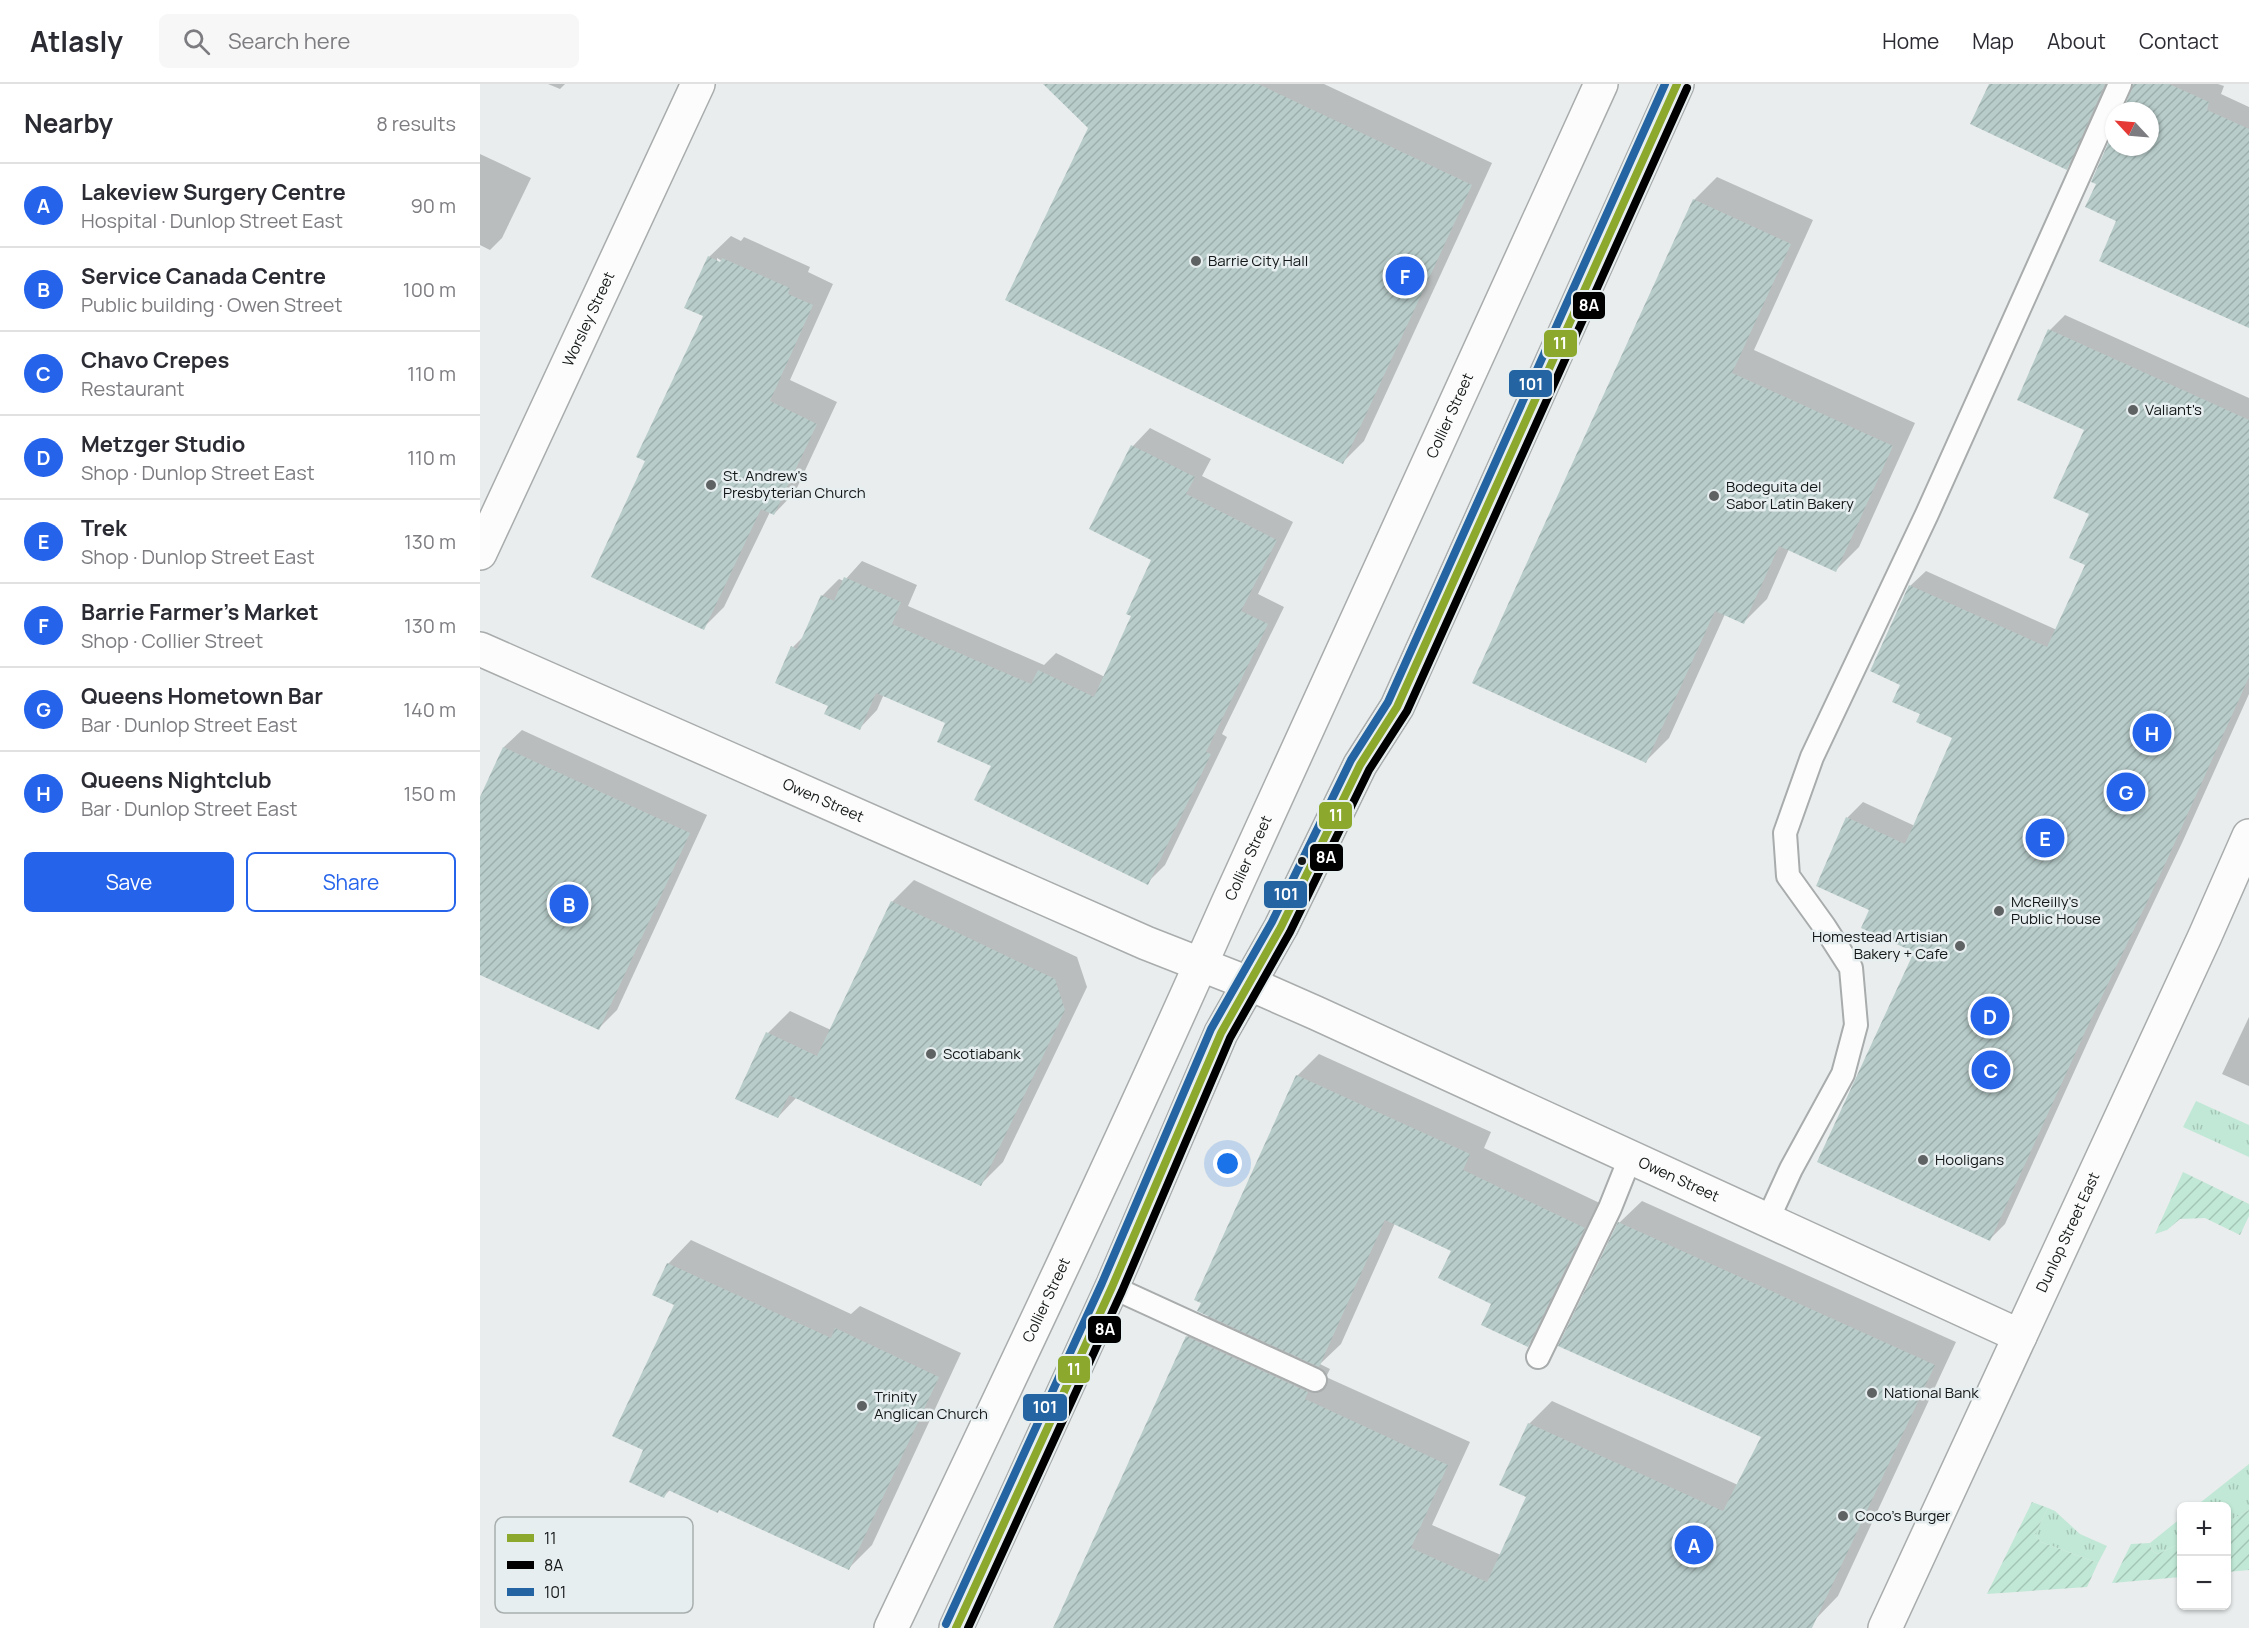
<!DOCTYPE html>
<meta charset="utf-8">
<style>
body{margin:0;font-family:Manrope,sans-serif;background:#f7f7f7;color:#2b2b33}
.controls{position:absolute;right:18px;bottom:18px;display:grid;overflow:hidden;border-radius:9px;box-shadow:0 2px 4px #0004}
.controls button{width:54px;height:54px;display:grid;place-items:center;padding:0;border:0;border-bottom:2px solid #e1e1e2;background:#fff;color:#2b2b33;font:30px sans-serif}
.compass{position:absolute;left:1625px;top:18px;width:54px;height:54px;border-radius:50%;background:#fff;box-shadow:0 2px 4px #0004;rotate:296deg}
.you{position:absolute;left:748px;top:1080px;width:21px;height:21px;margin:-15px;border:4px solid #fff;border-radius:50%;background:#1a73e8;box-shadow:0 0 0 9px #1a73e833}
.badge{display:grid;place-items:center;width:39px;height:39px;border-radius:50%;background:#2563eb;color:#fff;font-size:20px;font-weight:700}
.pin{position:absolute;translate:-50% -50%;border:3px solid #fff;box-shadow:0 2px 6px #0006}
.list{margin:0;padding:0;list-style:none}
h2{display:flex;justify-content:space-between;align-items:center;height:78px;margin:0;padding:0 24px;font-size:26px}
h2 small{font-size:20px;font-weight:400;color:#7c7c81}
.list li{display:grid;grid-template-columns:39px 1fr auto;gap:18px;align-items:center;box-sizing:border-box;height:84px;padding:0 24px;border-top:2px solid #e1e1e2}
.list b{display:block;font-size:22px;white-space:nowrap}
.list p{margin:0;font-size:20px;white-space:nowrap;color:#7c7c81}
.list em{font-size:20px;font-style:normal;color:#7c7c81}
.actions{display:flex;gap:12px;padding:18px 24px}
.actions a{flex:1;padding:14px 0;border:2px solid #2563eb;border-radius:9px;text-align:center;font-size:21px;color:#2563eb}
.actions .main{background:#2563eb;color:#fff}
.icon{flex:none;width:33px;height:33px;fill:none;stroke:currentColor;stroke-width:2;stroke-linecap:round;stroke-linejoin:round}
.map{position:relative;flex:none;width:1769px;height:1544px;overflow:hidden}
header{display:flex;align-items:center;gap:36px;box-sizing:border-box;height:84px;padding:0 30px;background:#fff;border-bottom:2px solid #e1e1e2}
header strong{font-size:28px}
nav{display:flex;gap:33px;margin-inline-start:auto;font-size:21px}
.search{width:420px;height:54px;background:#f7f7f7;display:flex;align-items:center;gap:15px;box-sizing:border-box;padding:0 21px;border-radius:9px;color:#7c7c81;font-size:22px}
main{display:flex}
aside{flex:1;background:#fff}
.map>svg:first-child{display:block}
</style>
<header>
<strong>Atlasly</strong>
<div class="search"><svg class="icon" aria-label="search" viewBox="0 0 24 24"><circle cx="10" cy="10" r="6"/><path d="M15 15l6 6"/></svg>Search here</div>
<nav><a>Home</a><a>Map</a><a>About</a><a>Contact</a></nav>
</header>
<main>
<aside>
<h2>Nearby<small>8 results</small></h2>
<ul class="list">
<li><span class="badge">A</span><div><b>Lakeview Surgery Centre</b><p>Hospital · Dunlop Street East</p></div><em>90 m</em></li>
<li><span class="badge">B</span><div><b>Service Canada Centre</b><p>Public building · Owen Street</p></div><em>100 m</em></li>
<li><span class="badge">C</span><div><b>Chavo Crepes</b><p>Restaurant</p></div><em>110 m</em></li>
<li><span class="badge">D</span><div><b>Metzger Studio</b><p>Shop · Dunlop Street East</p></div><em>110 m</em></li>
<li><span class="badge">E</span><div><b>Trek</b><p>Shop · Dunlop Street East</p></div><em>130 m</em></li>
<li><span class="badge">F</span><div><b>Barrie Farmer's Market</b><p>Shop · Collier Street</p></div><em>130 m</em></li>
<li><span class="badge">G</span><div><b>Queens Hometown Bar</b><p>Bar · Dunlop Street East</p></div><em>140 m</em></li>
<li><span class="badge">H</span><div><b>Queens Nightclub</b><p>Bar · Dunlop Street East</p></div><em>150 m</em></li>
</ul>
<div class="actions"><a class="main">Save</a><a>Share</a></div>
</aside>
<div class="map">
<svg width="1769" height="1544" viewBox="0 0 1769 1544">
<defs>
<pattern id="grass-tufts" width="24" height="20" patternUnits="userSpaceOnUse" patternTransform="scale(1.5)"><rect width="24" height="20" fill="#c1e8d6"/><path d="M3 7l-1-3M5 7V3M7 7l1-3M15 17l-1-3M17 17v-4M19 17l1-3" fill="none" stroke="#a5c6b7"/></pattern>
<pattern id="garden-furrows" width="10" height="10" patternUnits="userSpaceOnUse" patternTransform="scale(1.5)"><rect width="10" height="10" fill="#c1e8d6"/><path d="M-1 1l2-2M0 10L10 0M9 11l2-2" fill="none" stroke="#a5c6b7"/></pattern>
<pattern id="building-hatch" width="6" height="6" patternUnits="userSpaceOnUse" patternTransform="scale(1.5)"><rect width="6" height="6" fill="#b8cdca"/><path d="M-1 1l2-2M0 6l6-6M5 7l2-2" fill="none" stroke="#9dafad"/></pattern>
</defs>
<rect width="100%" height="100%" fill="#e9eded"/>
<g fill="url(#grass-tufts)">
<path d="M1716 1017 1769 1041V1073L1703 1043Z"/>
<path d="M1769 1380V1426L1747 1438 1746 1422H1716Z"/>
<path d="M1568 1424 1575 1427 1600 1450 1627 1462 1618 1479 1561 1458 1555 1450Z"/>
<path d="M1701 1434V1459L1678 1470 1672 1467 1670 1459Z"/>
</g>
<g fill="url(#garden-furrows)">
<path d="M1703 1088 1769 1120V1132L1760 1151 1725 1134 1700 1135 1687 1146 1675 1150Z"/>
<path d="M1552 1418 1568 1424 1555 1450 1561 1458 1618 1479 1607 1503 1507 1510Z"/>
<path d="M1769 1426V1486L1747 1488V1438Z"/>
<path d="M1670 1459 1672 1467 1678 1470 1701 1459V1493L1632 1499 1651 1460Z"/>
</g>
<g fill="#0003" fill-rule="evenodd">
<path d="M68 0H85L80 5Z"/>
<path d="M576 0H844L1012 79 884 357 863 378Z"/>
<path d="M1510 0H1631L1598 72 1586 84Z"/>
<path d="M1654 0H1738L1744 2 1741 10 1769 23V243L1638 136 1618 99 1634 50V63H1670V27H1644Z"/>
<path d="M0 70 51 94 22 154 10 166 0 161Z"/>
<path d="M1237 93 1333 136 1274 266 1435 339 1379 463 1356 486 1309 465 1287 515 1264 538 1245 530 1189 654 1166 677 1214 116Z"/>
<path d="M251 152 261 157 264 153 330 183 328 188 353 200 310 296 357 318 315 408 294 430 290 428 244 523 223 544 167 376 225 232 229 173ZM237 174 247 180 237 178Z"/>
<path d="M1585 231 1769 314V610L1702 759 1620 931 1525 1140 1510 1155 1436 867 1391 826 1338 802 1368 733 1383 718 1435 742 1474 654 1442 629 1422 600 1430 502 1446 487 1577 546 1607 480 1611 430 1605 346 1570 246Z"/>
<path d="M670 344 731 375 722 392 813 438 778 510 804 523 742 650 747 653 685 781 667 799 513 681 467 638 404 610 397 626 380 644 350 622 297 598 313 563 325 551 342 512 359 495 364 497 382 477 437 501 428 522 564 581 576 569 625 593 653 532 673 475 611 444 653 362Z"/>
<path d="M42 646 227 731 137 926 119 944 0 889V716L24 663Z"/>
<path d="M434 796 597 873 607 903 523 1078 501 1100 317 1013 298 1033 288 949 310 927 351 946 412 818Z"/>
<path d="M1769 933V1002L1742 990Z"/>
<path d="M839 970 1011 1048 1004 1064 1126 1122 1069 1240 1047 1262 973 1166 915 1139 861 1260 840 1280 850 1285 846 1293 990 1358 952 1441 1021 1471 1048 1413 1049 1340 1072 1317 1258 1401 1283 1352 1139 1139 1162 1117 1476 1258 1358 1512 1327 1544H575L707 1253 729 1231 817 992Z"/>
<path d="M211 1156 371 1230 380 1222 481 1269 392 1461 369 1484 240 1425 238 1427 190 1406 183 1413 165 1366 196 1220 188 1180Z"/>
</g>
<g fill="url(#building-hatch)">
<path d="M563 0H778L992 101 863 380 525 216 608 44Z"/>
<path d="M1509 0H1625L1587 86 1490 40Z"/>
<path d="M1653 0H1689L1729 18 1727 26 1769 45V244L1619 177 1636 137 1605 123 1616 100 1611 98 1634 46V63H1670V27H1643Z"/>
<path d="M1213 115 1311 160 1252 289 1413 362 1356 488 1299 462 1264 540 1235 527 1166 679 992 599Z"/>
<path d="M228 172 240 178 242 174 310 204 308 210 333 221 290 317 337 340 294 431 281 425 224 546 111 493 165 377 156 373 223 232 204 224Z"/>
<path d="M1568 245 1769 336V593L1687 776 1605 948 1510 1157 1337 1078 1434 868 1381 844 1389 826 1336 802 1366 733 1425 760 1472 654 1436 638 1440 630 1412 618 1420 601 1390 587 1429 501 1567 563 1605 481 1589 474 1609 430 1573 414 1604 346 1537 316Z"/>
<path d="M651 361 715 393 706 410 797 456 761 527 788 540 726 668 731 670 668 801 494 716 511 682 457 658 465 639 396 609 380 646 344 630 348 622 295 599 311 562 317 565 341 511 354 517 364 493 421 518 412 540 551 600 558 586 614 613 651 532 646 530 671 476 609 445Z"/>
<path d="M23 663 210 749 119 946 0 891V713Z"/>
<path d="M411 817 575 895 585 926 501 1102 309 1011 298 1034 255 1015 286 948 337 972Z"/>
<path d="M816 991 990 1070 983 1086 1105 1144 1048 1263 1001 1241 1011 1220 958 1194 971 1167 905 1136 839 1283 717 1227 721 1219 714 1216Z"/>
<path d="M1138 1138 1455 1281 1332 1544H573L706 1252 828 1308 825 1315 968 1381 931 1464 1007 1498 1046 1413 1019 1401 1048 1339 1243 1427 1281 1353 1078 1262Z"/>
<path d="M187 1179 351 1254 355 1244 459 1293 369 1486 239 1426 238 1429 188 1406 184 1414 149 1398 163 1366 132 1352 194 1221 172 1211Z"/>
</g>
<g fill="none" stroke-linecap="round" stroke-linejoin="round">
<defs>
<g id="lane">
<path d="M1288 1135 1311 1085 1363 990 1376 941 1371 884 1344 842 1308 792 1305 749 1332 673 1447 430 1640 0"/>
<path d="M632 1203 835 1296"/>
<path d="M1058 1273 1130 1124 1150 1074"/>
</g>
<g id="street">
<path id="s1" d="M0 469 218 0"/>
<path id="s2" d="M0 565 666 859 768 899 836 929 1540 1252"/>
</g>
<g id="secondary">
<path id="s3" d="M411 1544C526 1303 640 1063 748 819L1121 0"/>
<path d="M476 1544 632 1203 741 949 801 843 880 681 917 623 1197 0"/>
<path id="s4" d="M1405 1544 1725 852 1769 752"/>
</g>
</defs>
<use href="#lane" stroke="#a9acac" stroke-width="26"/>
<use href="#street" stroke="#a9acac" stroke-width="36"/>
<use href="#secondary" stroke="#a9acac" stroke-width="36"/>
<use href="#lane" stroke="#fcfcfc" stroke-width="22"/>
<use href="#street" stroke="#fcfcfc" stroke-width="33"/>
<use href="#secondary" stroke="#fcfcfc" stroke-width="33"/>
<defs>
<path id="bus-1" d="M476 1544 632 1203 741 949 801 843 880 681 917 623 1197 0"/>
<path id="bus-2" d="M488 1544 642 1207 750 954 810 848 889 686 927 627 1207 4"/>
<path id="bus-3" d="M466 1540 622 1199 731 945 792 838 871 676 908 618 1185 0"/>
</defs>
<use href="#bus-1" stroke="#e7eeef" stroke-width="12"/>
<use href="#bus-2" stroke="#e7eeef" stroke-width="12"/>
<use href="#bus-3" stroke="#e7eeef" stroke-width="12"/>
<use href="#bus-1" stroke="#8ca82d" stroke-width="8"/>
<use href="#bus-2" stroke="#000" stroke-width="8"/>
<use href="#bus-3" stroke="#2464a2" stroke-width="8"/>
</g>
<g fill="#5f6262" stroke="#e7eeef" stroke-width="2">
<circle cx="716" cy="177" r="6"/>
<circle cx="1653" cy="326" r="6"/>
<circle cx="231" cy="401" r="6"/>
<circle cx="1234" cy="412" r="6"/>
<circle cx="1519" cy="827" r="6"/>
<circle cx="1480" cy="862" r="6"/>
<circle cx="451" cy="970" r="6"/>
<circle cx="1443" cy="1076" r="6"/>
<circle cx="1392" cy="1309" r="6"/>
<circle cx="382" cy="1322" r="6"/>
<circle cx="1363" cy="1432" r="6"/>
</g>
<circle fill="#141717" stroke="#e7eeef" stroke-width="2" cx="822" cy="777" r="5"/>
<g text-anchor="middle" stroke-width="5" stroke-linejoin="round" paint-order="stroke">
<g font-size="15" fill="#141717" stroke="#e7eeef" text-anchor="start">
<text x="728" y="182">Barrie City Hall</text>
<text x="1665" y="331">Valiant's</text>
<text x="243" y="397">St. Andrew's<tspan x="243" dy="17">Presbyterian Church</tspan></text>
<text x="1246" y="408">Bodeguita del<tspan x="1246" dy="17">Sabor Latin Bakery</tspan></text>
<text x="1531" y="823">McReilly's<tspan x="1531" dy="17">Public House</tspan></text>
<text x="1468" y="858" text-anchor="end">Homestead Artisian<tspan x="1468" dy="17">Bakery + Cafe</tspan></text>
<text x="463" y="975">Scotiabank</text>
<text x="1455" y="1081">Hooligans</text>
<text x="1404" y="1314">National Bank</text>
<text x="394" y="1318">Trinity<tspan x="394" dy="17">Anglican Church</tspan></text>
<text x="1375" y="1437">Coco's Burger</text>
</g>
<g font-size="15" fill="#141717" stroke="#e7eeef">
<text dy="5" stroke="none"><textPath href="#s1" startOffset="258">Worsley Street</textPath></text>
<text dy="5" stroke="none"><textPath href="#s3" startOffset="1335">Collier Street</textPath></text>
<text dy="5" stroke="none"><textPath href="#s2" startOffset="375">Owen Street</textPath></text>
<text dy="5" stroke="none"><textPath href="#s3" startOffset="849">Collier Street</textPath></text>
<text dy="5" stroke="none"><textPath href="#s2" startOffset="1311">Owen Street</textPath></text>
<text dy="5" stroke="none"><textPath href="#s4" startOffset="436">Dunlop Street East</textPath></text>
<text dy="5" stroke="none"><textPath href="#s3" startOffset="363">Collier Street</textPath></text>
</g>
</g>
<rect x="15" y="1433" width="198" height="96" rx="9" fill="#e7eeef" stroke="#a8aeae" stroke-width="1.5"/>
<rect x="27" y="1450" width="27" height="8" fill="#8ca82d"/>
<rect x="27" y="1477" width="27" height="8" fill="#000"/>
<rect x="27" y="1504" width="27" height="8" fill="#2464a2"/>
<g font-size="16" fill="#141717">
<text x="64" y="1460">11</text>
<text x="64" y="1487">8A</text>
<text x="64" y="1514">101</text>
</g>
<g stroke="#e7eeef" stroke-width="2">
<rect x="1092" y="207" width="34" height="29" rx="6" fill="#000"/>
<rect x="1063" y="245" width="35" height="29" rx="6" fill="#8ca82d"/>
<rect x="1028" y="285" width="45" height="29" rx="6" fill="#2464a2"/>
<rect x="838" y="717" width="35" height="29" rx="6" fill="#8ca82d"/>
<rect x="829" y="759" width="35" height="29" rx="6" fill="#000"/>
<rect x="783" y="796" width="45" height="29" rx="6" fill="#2464a2"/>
<rect x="607" y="1231" width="35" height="29" rx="6" fill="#000"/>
<rect x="577" y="1271" width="34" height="29" rx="6" fill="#8ca82d"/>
<rect x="542" y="1309" width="46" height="29" rx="6" fill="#2464a2"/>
</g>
<g font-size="16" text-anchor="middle" font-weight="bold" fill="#fff">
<text x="1109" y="227">8A</text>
<text x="1080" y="265">11</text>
<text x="1051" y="306">101</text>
<text x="856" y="737">11</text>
<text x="846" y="779">8A</text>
<text x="806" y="816">101</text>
<text x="625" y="1251">8A</text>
<text x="594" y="1291">11</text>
<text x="565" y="1329">101</text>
</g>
</svg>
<div class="controls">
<button>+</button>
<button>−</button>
</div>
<svg class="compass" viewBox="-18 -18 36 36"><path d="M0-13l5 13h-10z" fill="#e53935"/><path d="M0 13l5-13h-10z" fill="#7c7c81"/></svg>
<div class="you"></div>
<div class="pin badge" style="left:1214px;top:1461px">A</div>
<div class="pin badge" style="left:89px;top:820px">B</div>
<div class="pin badge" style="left:1511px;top:986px">C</div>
<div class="pin badge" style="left:1510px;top:932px">D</div>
<div class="pin badge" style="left:1565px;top:754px">E</div>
<div class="pin badge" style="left:925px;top:192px">F</div>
<div class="pin badge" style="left:1646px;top:708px">G</div>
<div class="pin badge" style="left:1672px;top:649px">H</div>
</div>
</main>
